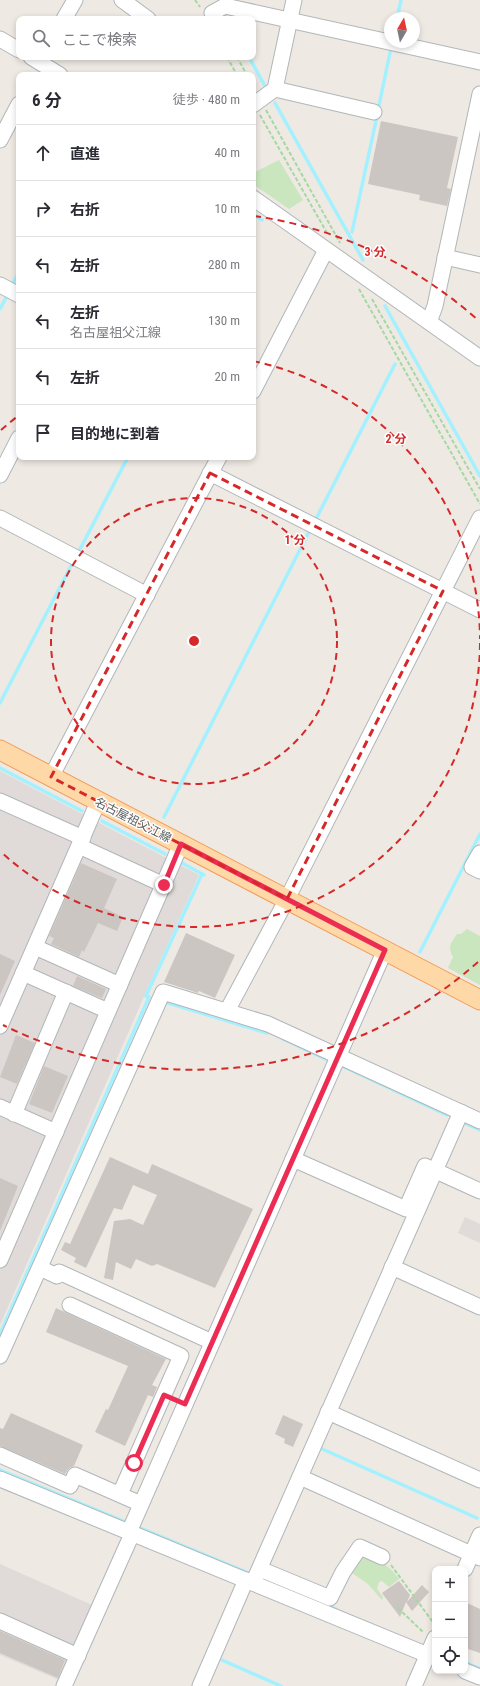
<!DOCTYPE html>
<html lang="ja">
<meta charset="utf-8">
<style>
body{margin:0;font-family:"Roboto Condensed","Noto Sans JP",sans-serif;background:#f7f7f7;color:#2b2b33}
.controls{position:absolute;right:12px;bottom:12px;display:grid;overflow:hidden;border-radius:8px;box-shadow:0 2px 6px #0003}
.controls button{width:36px;height:36px;display:grid;place-items:center;padding:0;border:0;border-bottom:1px solid #e1e1e2;background:#fff;color:#2b2b33;font:20px sans-serif}
.compass{position:absolute;left:384px;top:12px;width:36px;height:36px;border-radius:50%;background:#fff;box-shadow:0 2px 6px #0003;rotate:9deg}
.stop{position:absolute;width:12px;height:12px;margin:-9px;border:3px solid #ec2c53;border-radius:50%;background:#fff}
.stop.end{background:#ec2c53;border-color:#fff;box-shadow:0 1px 4px #0008}
.list{margin:0;padding:0;list-style:none}
h2{display:flex;justify-content:space-between;align-items:center;height:52px;margin:0;padding:0 16px;font-size:17px}
h2 small{font-size:13px;font-weight:400;color:#7c7c81}
.list li{display:grid;grid-template-columns:26px 1fr auto;gap:12px;align-items:center;box-sizing:border-box;height:56px;padding:0 16px;border-top:1px solid #e1e1e2}
.list b{display:block;font-size:15px;white-space:nowrap}
.list p{margin:0;font-size:13px;white-space:nowrap;color:#7c7c81}
.list em{font-size:13px;font-style:normal;color:#7c7c81}
.icon{flex:none;width:22px;height:22px;fill:none;stroke:currentColor;stroke-width:2;stroke-linecap:round;stroke-linejoin:round}
.map{position:relative;flex:none;width:480px;height:1686px;overflow:hidden}
.search{position:absolute;background:#fff;box-shadow:0 2px 6px #0003;left:16px;top:16px;width:240px;height:44px;display:flex;align-items:center;gap:10px;box-sizing:border-box;padding:0 14px;border-radius:8px;color:#7c7c81;font-size:15px}
.panel{position:absolute;background:#fff;box-shadow:0 2px 6px #0003;left:16px;top:72px;width:240px;height:388px;border-radius:8px}
.map>svg:first-child{display:block}
</style>
<div class="map">
<svg width="480" height="1686" viewBox="0 0 480 1686">
<rect width="100%" height="100%" fill="#eee9e3"/>
<g fill="#e0dbd8">
<path d="M0 771 199 875 143 999 0 1325Z"/>
<path d="M465 1217 480 1224V1243L458 1233Z"/>
<path d="M0 1564 92 1605 59 1680 0 1655Z"/>
</g>
<g fill="#cae6bf">
<path d="M279 160 303 200 289 209 253 184V173Z"/>
<path d="M467 929 480 936V985L448 968 453 957C447 947 451 943 457 934H461Z"/>
<path d="M362 1551C377 1559 389 1565 399 1579L389 1587 382 1581 379 1582 377 1589 383 1597 382 1600 368 1584 349 1571Z"/>
</g>
<g fill="none" stroke-linecap="round" stroke-linejoin="round">
<g stroke="#a3f1ff" stroke-width="3.5">
<path d="M224 14 227 19"/>
<path d="M397 18 401 0"/>
<path d="M249 57 266 88"/>
<path d="M275 103 363 260"/>
<path d="M378 110 391 48"/>
<path d="M253 217 254 215 262 220"/>
<path d="M352 232 377 116"/>
<path d="M12 285 19 272"/>
<path d="M385 306 480 476"/>
<path d="M0 309 7 296"/>
<path d="M315 521 395 364"/>
<path d="M78 553 128 457"/>
<path d="M0 703 73 562"/>
<path d="M0 768 82 811"/>
<path d="M164 817 310 530"/>
<path d="M102 821 165 854"/>
<path d="M182 863 204 875"/>
<path d="M420 952 480 834"/>
<path d="M165 1002 267 1033"/>
<path d="M283 1039 328 1060"/>
<path d="M342 1066 447 1115"/>
<path d="M462 1122 480 1130"/>
<path d="M0 1334 149 997 146 996 202 874"/>
<path d="M320 1448 477 1518"/>
<path d="M0 1470 128 1523"/>
<path d="M138 1527 251 1574"/>
<path d="M260 1578 290 1590"/>
<path d="M294 1592 336 1609"/>
<path d="M222 1660 281 1686"/>
<path d="M465 1662 480 1669"/>
</g>
</g>
<g fill="#ccc6c3">
<path d="M381 121 458 137 447 188 451 189 447 206 419 200 420 195 368 184Z"/>
<path d="M81 863 117 879 104 908 123 917 117 931 98 923 84 952 82 950 79 957 51 944 54 938 49 936Z"/>
<path d="M186 933 235 955 215 998 199 991 198 993 164 982Z"/>
<path d="M0 954 15 961 0 995Z"/>
<path d="M77 976 106 989 102 998 73 986Z"/>
<path d="M16 1035 35 1043 17 1084 0 1077Z"/>
<path d="M44 1066 68 1076 52 1113 29 1104Z"/>
<path d="M110 1157 148 1174 152 1164 253 1209 215 1288 157 1264 152 1266 136 1259 131 1269 116 1262 113 1280 104 1278 114 1221 130 1219 143 1225 157 1195 133 1185 122 1210 114 1208 86 1268 74 1262 76 1258 61 1250 65 1242 70 1244Z"/>
<path d="M0 1178 18 1186 0 1231Z"/>
<path d="M56 1308 166 1359 152 1385 157 1387 153 1397 148 1395 125 1446 95 1432 106 1409 108 1410 128 1366 46 1332Z"/>
<path d="M11 1413 83 1445 74 1466 69 1468 65 1474 0 1446V1428L3 1429Z"/>
<path d="M283 1415 303 1424 293 1447 284 1443 285 1439 275 1434Z"/>
<path d="M399 1581 410 1595 407 1602 422 1585 429 1592 412 1611 406 1602 400 1617 382 1593Z"/>
<path d="M465 1602 480 1609V1653L465 1648Z"/>
<path d="M0 1631 65 1660 58 1678 0 1653Z"/>
</g>
<g fill="none" stroke-linecap="round" stroke-linejoin="round">
<defs>
<g id="minor">
<path d="M122 0 148 19"/>
<path d="M212 13 225 6 480 62"/>
<path d="M64 19 75 0"/>
<path d="M0 39 19 50"/>
<path d="M31 57 60 75"/>
<path d="M275 89 374 112"/>
<path d="M253 105 275 89 294 0"/>
<path d="M0 140 19 104"/>
<path d="M253 198 480 358"/>
<path d="M445 257 480 265"/>
<path d="M0 285 19 295"/>
<path d="M429 322 435 306 480 94"/>
<path d="M253 391 326 250"/>
<path d="M210 473 480 610"/>
<path d="M0 475 19 438"/>
<path d="M0 518 147 595"/>
<path d="M51 777 219 457"/>
<path d="M0 801 83 838"/>
<path d="M79 846 164 885"/>
<path d="M480 853 472 867 480 871"/>
<path d="M35 947 120 985"/>
<path d="M23 973 108 1011"/>
<path d="M227 1011 287 899 480 518"/>
<path d="M0 1026 98 802"/>
<path d="M0 1107 56 1132"/>
<path d="M14 1114 66 992"/>
<path d="M293 1159 406 1209 425 1166 480 1191"/>
<path d="M0 1260 181 844"/>
<path d="M392 1267 480 1307"/>
<path d="M40 1268 57 1276 59 1272 212 1342"/>
<path d="M70 1305 181 1356 120 1494"/>
<path d="M0 1356 163 992 268 1024 480 1121"/>
<path d="M328 1412 480 1480"/>
<path d="M0 1455 70 1486 75 1475 141 1504"/>
<path d="M300 1477 480 1558"/>
<path d="M0 1479 435 1658"/>
<path d="M129 1532 385 950"/>
<path d="M260 1569 330 1598 343 1572 360 1547 382 1557"/>
<path d="M465 1569 480 1535"/>
<path d="M253 1583 461 1112"/>
<path d="M0 1621 78 1656"/>
<path d="M465 1671 480 1677"/>
<path d="M64 1686 132 1534"/>
<path d="M200 1686 246 1580"/>
<path d="M414 1686 435 1638"/>
</g>
<path id="major" d="M0 750 480 1000"/>
</defs>
<use href="#minor" stroke="#b1b6b9" stroke-width="17"/>
<use href="#major" stroke="#f39c58" stroke-width="21"/>
<g stroke="#a4d9a2" stroke-width="2" stroke-dasharray="4 2" stroke-linecap="butt">
<path d="M195 0 200 7"/>
<path d="M227 57 237 75"/>
<path d="M237 57 247 75"/>
<path d="M266 110 340 243"/>
<path d="M260 115 327 233"/>
<path d="M359 289 480 504"/>
<path d="M372 299 480 489"/>
<path d="M391 1565 435 1625"/>
<path d="M398 1608 423 1632"/>
</g>
<use href="#minor" stroke="#fff" stroke-width="15"/>
<use href="#major" stroke="#ffd8a8" stroke-width="19"/>
</g>
<g fill="none" stroke-linecap="round" stroke-linejoin="round">
<path stroke="#ec2c53" stroke-width="5" d="M134 1463 164 1395 185 1404 385 950 181 844 164 885"/>
</g>
<path fill="none" stroke="#d62828" stroke-width="3" stroke-dasharray="8 5" stroke-linejoin="round" d="M210 473 443 591 287 899 51 777Z"/>
<g fill="none" stroke="#d62828" stroke-width="2" stroke-dasharray="7 5">
<circle cx="194" cy="641" r="143"/>
<path d="M480 643A286 286 0 0 1 1 852M1 430A286 286 0 0 1 18 416M253 361A286 286 0 0 1 480 639"/>
<path d="M478 962A429 429 0 0 1 3 1025M254 216A429 429 0 0 1 478 320"/>
</g>
<g text-anchor="middle" stroke-width="3" stroke-linejoin="round" paint-order="stroke">
<g font-size="12" fill="#5c6264" stroke="#fff">
<text transform="translate(133 820) rotate(27)" y="4">名古屋祖父江線</text>
</g>
</g>
<circle cx="194" cy="641" r="6" fill="#d62828" stroke="#fff" stroke-width="2"/>
<g font-size="12" text-anchor="middle" font-weight="bold" fill="#d62828" stroke="#fff" stroke-width="3" stroke-linejoin="round" paint-order="stroke">
<text x="375" y="256">3 分</text>
<text x="396" y="443">2 分</text>
<text x="295" y="544">1 分</text>
</g>
</svg>
<div class="controls">
<button>+</button>
<button>−</button>
<button><svg class="icon" aria-label="locate" viewBox="0 0 24 24"><circle cx="12" cy="12" r="6"/><path d="M12 2v4M12 18v4M2 12h4M18 12h4"/></svg></button>
</div>
<svg class="compass" viewBox="-18 -18 36 36"><path d="M0-13l5 13h-10z" fill="#e53935"/><path d="M0 13l5-13h-10z" fill="#7c7c81"/></svg>
<div class="stop" style="left:134px;top:1463px"></div>
<div class="stop end" style="left:164px;top:885px"></div>
<div class="search"><svg class="icon" aria-label="search" viewBox="0 0 24 24"><circle cx="10" cy="10" r="6"/><path d="M15 15l6 6"/></svg>ここで検索</div>
<section class="panel">
<h2>6 分<small>徒歩 · 480 m</small></h2>
<ul class="list">
<li><svg class="icon" aria-label="ahead" viewBox="0 0 24 24"><path d="M12 20V5M6 11l6-6 6 6"/></svg><div><b>直進</b></div><em>40 m</em></li>
<li><svg class="icon" aria-label="right" viewBox="0 0 24 24"><path d="M7 20v-9h11M14 6l5 5-5 5"/></svg><div><b>右折</b></div><em>10 m</em></li>
<li><svg class="icon" aria-label="left" viewBox="0 0 24 24"><path d="M17 20v-9H6M10 6l-5 5 5 5"/></svg><div><b>左折</b></div><em>280 m</em></li>
<li><svg class="icon" aria-label="left" viewBox="0 0 24 24"><path d="M17 20v-9H6M10 6l-5 5 5 5"/></svg><div><b>左折</b><p>名古屋祖父江線</p></div><em>130 m</em></li>
<li><svg class="icon" aria-label="left" viewBox="0 0 24 24"><path d="M17 20v-9H6M10 6l-5 5 5 5"/></svg><div><b>左折</b></div><em>20 m</em></li>
<li><svg class="icon" aria-label="arrive" viewBox="0 0 24 24"><path d="M6 21V4h12l-3 4 3 4H6"/></svg><div><b>目的地に到着</b></div></li>
</ul>
</section>
</div>
